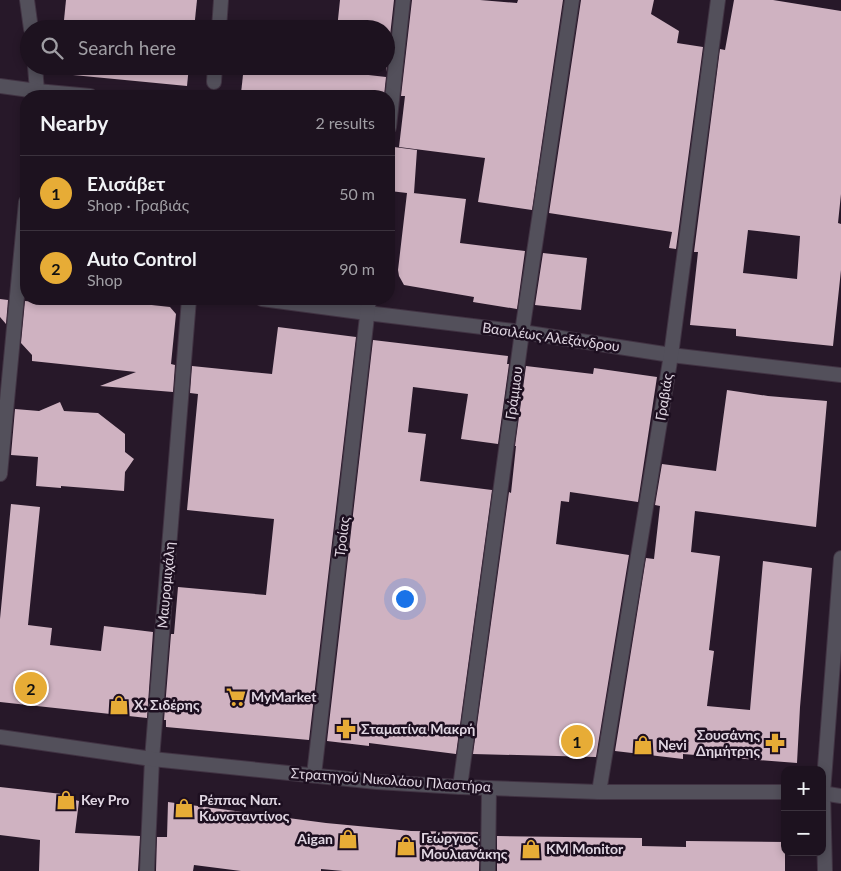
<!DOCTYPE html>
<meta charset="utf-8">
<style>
body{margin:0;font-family:Lato,sans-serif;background:#2a202c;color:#f1f3f6}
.controls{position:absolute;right:15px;bottom:15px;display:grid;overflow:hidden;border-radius:10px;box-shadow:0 2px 8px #0003}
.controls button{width:45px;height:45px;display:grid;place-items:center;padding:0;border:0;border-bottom:1px solid #3b323d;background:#1d121f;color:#f1f3f6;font:25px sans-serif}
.you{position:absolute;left:404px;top:598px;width:18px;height:18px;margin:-12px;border:4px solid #fff;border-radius:50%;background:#1a73e8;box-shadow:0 0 0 8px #1a73e833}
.badge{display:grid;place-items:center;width:32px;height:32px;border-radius:50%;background:#e7ac36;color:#111;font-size:16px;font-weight:700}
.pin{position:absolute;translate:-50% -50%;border:2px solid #fff;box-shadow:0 1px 5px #0006}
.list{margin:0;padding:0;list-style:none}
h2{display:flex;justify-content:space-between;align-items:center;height:65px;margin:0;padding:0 20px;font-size:21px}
h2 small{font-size:16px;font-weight:400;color:#a09ea4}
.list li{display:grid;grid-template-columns:32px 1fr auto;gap:15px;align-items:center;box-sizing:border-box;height:75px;padding:0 20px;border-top:1px solid #3b323d}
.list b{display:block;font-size:19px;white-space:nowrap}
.list p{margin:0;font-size:16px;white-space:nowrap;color:#a09ea4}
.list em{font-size:16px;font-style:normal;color:#a09ea4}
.icon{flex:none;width:28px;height:28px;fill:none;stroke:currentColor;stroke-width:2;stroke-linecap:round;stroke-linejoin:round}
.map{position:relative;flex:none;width:841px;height:871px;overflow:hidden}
.search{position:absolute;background:#1d121f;box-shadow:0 2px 8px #0003;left:20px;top:20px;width:375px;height:55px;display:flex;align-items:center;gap:12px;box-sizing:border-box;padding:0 18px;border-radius:28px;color:#a09ea4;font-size:19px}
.panel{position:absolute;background:#1d121f;box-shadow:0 2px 8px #0003;left:20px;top:90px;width:375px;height:215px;border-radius:20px}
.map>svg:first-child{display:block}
</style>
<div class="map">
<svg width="841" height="871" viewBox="0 0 841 871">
<rect width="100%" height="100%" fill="#271829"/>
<g fill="#cfb2c1" fill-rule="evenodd">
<path d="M66 0H197L194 29H65L64 20Z"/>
<path d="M340 0H394L386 72V29H337Z"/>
<path d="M412 0H480L517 3 518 0H563L532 210 478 202 485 158 399 147 405 96H401Z"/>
<path d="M581 0H654L651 14 679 31 677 43 703 47 676 249 669 248 672 232 549 213Z"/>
<path d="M734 0H773L841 11V194L838 223 841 224V270L833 346 736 336V329L690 325 698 252H694L720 49 725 50ZM748 230 800 236 797 279 743 273Z"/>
<path d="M72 66H189L187 86 73 75Z"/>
<path d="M244 66H290L386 77 384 96H267L241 93Z"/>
<path d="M394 147 417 150 414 193H413L466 199 460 243 525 251 517 309 473 302 474 297 404 285 399 276 398 270 407 193 390 191Z"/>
<path d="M543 253 587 258 581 310 535 305Z"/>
<path d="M0 299 8 300 6 324 0 317Z"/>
<path d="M37 299H97L170 307 176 314 171 364 175 365 173 392 100 386 136 372 32 361V355L21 343 25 301 36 302Z"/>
<path d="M278 327 356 337 309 740 166 727V720H164L171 634H174L178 587 266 595 274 519 187 510 198 394 190 393 192 366 272 374Z"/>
<path d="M373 340 508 356 507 364H509L498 444 461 439 468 394 413 387 408 432 426 434 420 481 492 490 456 754 369 743V746L327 741Z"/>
<path d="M526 366 593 374 594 368 657 377 638 502 570 492 569 502 561 501 556 544 629 555 596 757 473 754 509 492 511 493 516 446H515Z"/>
<path d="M727 390 768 396 827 401 816 527 695 511 691 552 720 556 709 650 714 651 707 706 750 710 763 561 812 568 800 707 797 763 683 754V759L615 751 646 558 654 559 660 506 655 505 662 464 716 471Z"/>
<path d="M60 402 64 411 98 413 125 434V452L134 459 125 472 124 491 61 486V488L36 486 38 457 11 455 15 409 39 411Z"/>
<path d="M11 504 40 507 28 625 52 628 50 645 101 651 104 626 153 632 147 718 0 702V619Z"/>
<path d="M0 787 71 795V799L79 801 75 833 140 836 138 871H39L40 840 0 835Z"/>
<path d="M168 802 326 823 411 831 478 832V835H480L479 871H343L321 869V871H241L194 865 193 871H156L157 837H167Z"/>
<path d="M497 836 642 838V846L686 847V841L785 842V871H497Z"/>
</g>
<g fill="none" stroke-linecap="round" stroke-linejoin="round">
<defs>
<path id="pedestrian" d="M37 91 90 96"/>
<g id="minor">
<path d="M27 0 31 29"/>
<path d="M219 29 221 0"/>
<path d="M35 66 37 91V96"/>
<path d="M214 82 215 66"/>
<path d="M0 86 37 91"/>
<path d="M389 127 403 0"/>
<path d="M262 299 367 313 522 332 671 355 841 375"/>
<path d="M0 474 26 202"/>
<path d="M314 775 369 299"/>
<path d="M460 787 522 332 572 0"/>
<path d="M599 792 671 355 718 0"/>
<path d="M147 871 152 759 189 299"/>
<path d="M488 871 489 788"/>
<path d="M825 871 823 793 841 558"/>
</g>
<g id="tertiary">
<path d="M0 737 152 759 377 782 460 787 599 792H785"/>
<path d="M822 793 841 796"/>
</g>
</defs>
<use href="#pedestrian" stroke="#413343" stroke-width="16"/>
<use href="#minor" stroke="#413343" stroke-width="16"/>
<use href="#tertiary" stroke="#413343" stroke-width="16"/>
<use href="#pedestrian" stroke="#53505b" stroke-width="14"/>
<use href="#minor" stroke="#53505b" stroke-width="14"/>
<use href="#tertiary" stroke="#53505b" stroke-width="14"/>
</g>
<defs>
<symbol id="supermarket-bare" viewBox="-9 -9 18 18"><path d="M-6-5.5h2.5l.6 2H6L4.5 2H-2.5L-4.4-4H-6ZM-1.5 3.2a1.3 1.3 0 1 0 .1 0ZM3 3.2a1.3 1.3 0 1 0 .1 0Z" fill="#e7ac36" stroke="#1d0f20" stroke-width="2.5" paint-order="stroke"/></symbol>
<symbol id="shop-bare" viewBox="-9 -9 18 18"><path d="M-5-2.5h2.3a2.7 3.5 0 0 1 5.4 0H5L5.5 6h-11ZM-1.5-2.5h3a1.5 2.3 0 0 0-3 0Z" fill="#e7ac36" stroke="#1d0f20" stroke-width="2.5" paint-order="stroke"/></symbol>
<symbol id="pharmacy-bare" viewBox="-9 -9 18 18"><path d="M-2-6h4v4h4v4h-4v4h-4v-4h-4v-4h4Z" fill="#e7ac36" stroke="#1d0f20" stroke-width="2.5" paint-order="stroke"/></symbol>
</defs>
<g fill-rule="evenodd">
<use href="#supermarket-bare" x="222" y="683" width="28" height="28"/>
<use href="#shop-bare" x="105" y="691" width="28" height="28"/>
<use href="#pharmacy-bare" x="332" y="715" width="28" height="28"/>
<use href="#pharmacy-bare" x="761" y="729" width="28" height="28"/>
<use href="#shop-bare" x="629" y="731" width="28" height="28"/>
<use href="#shop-bare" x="52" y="786" width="28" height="28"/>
<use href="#shop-bare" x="170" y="794" width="28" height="28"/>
<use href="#shop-bare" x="334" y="825" width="28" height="28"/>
<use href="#shop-bare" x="392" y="832" width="28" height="28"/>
<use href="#shop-bare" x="517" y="835" width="28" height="28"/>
</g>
<g text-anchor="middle" stroke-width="5" stroke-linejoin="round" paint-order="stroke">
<g font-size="14" fill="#e0d6e2" stroke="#1d0f20">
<text transform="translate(551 337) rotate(8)" y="5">Βασιλέως Αλεξάνδρου</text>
<text transform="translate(514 393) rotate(-82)" y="5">Γράμμου</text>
<text transform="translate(664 397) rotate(-81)" y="5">Γραβιάς</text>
<text transform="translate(342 537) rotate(-83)" y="5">Τροίας</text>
<text transform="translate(166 585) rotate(-85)" y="5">Μαυρομιχάλη</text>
<text transform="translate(391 780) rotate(4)" y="5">Στρατηγού Νικολάου Πλαστήρα</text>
</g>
<g font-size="14" font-weight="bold" fill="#e0d6e2" stroke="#1d0f20" text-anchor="start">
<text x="251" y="702">MyMarket</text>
<text x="134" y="710">Χ. Σιδέρης</text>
<text x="361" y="734">Σταματίνα Μακρή</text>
<text x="760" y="740" text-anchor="end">Σουσάνης<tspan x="760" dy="16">Δημήτρης</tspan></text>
<text x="658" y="750">Nevi</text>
<text x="81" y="805">Key Pro</text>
<text x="199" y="805">Ρέππας Ναπ.<tspan x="199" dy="16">Κωνσταντίνος</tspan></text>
<text x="421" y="843">Γεώργιος<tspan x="421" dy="16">Μουλιανάκης</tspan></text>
<text x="333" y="844" text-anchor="end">Aigan</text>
<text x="546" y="854">KM Monitor</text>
</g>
</g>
</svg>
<div class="controls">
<button>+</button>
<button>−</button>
</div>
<div class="you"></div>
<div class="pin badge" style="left:577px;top:741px">1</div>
<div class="pin badge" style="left:31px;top:688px">2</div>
<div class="search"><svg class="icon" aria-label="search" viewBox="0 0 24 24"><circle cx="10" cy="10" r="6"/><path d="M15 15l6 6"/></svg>Search here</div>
<section class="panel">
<h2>Nearby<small>2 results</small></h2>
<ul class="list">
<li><span class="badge">1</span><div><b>Ελισάβετ</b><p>Shop · Γραβιάς</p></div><em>50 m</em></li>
<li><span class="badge">2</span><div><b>Auto Control</b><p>Shop</p></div><em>90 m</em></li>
</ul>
</section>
</div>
